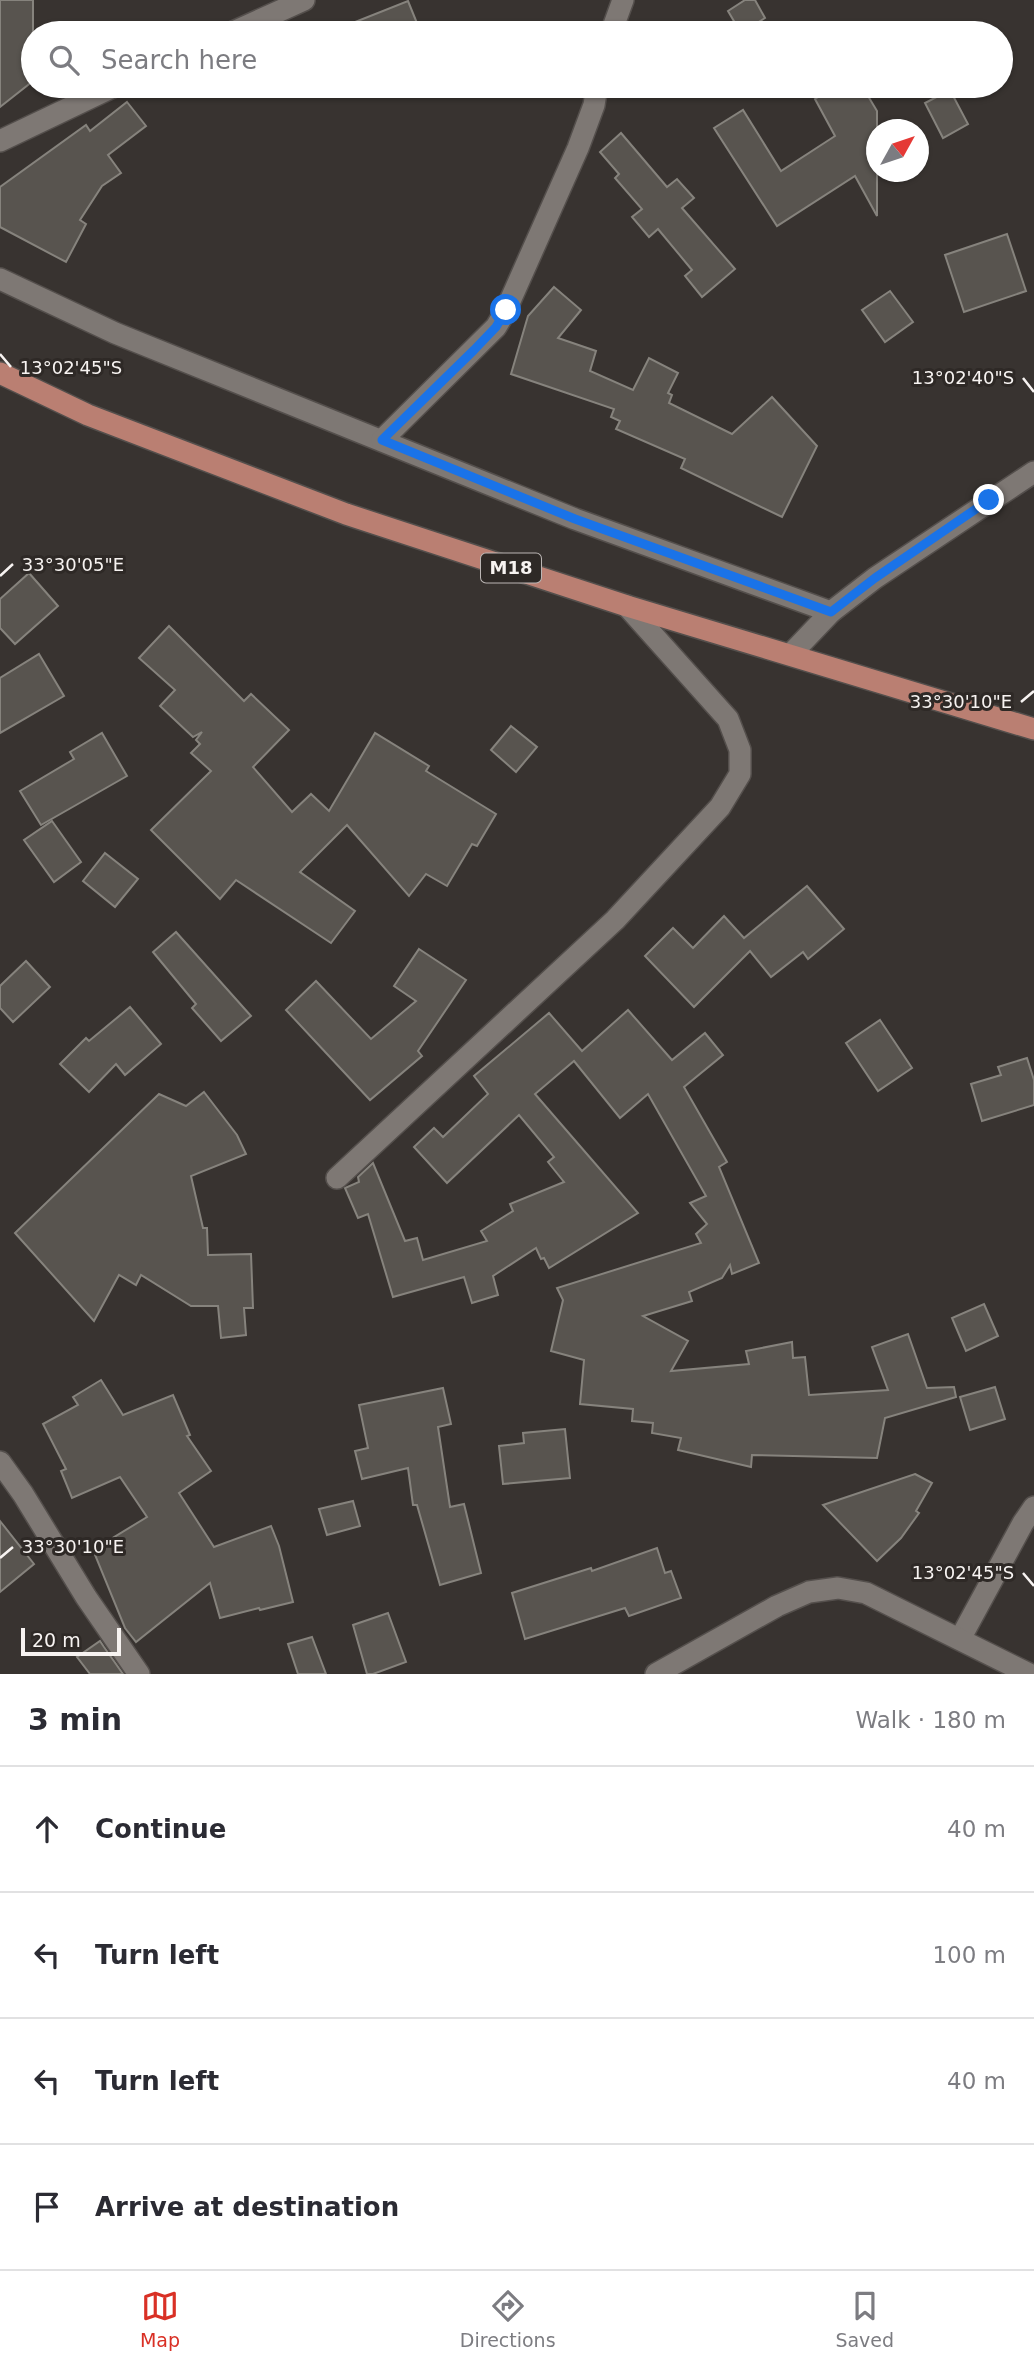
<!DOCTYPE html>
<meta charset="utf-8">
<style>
body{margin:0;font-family:"DejaVu Sans",sans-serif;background:#f7f7f7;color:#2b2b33}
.compass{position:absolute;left:866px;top:119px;width:63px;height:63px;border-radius:50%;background:#fff;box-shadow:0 2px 5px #0004;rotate:50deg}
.scale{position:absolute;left:21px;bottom:18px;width:100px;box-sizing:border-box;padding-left:7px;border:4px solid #f7f3f1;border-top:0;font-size:19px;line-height:24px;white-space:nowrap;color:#f7f3f1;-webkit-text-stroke:5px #2e2926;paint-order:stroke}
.stop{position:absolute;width:21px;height:21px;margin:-16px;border:5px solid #1a73e8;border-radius:50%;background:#fff}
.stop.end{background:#1a73e8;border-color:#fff;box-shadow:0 2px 7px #0008}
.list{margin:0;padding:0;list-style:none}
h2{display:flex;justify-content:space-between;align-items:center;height:91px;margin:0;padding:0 28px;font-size:30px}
h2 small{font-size:23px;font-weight:400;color:#7c7c81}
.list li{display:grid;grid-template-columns:46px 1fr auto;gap:21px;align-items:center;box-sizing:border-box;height:126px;padding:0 28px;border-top:2px solid #e1e1e2}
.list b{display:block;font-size:26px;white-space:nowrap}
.list em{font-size:23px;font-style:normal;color:#7c7c81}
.icon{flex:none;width:38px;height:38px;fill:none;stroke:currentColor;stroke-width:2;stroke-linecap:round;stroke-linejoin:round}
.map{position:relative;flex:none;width:1034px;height:1674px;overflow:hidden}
.search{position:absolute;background:#fff;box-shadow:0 2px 5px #0004;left:21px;right:21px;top:21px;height:77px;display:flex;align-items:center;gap:18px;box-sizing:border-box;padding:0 24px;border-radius:38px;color:#7c7c81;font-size:26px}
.sheet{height:595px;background:#fff}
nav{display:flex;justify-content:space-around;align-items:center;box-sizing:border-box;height:98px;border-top:2px solid #e1e1e2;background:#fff;font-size:19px;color:#7c7c81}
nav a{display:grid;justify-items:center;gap:4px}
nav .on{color:#d93025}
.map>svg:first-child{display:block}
</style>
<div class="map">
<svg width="1034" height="1674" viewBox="0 0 1034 1674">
<rect width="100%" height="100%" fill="#383330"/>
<g fill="#58544f" stroke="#86837d" stroke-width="2">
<path d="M0 0H33V81L0 107Z"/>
<path d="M745 0H755L765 18 741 33 728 11Z"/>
<path d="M408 1 421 33H330V32Z"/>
<path d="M837 86H862L877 111V216L855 176 777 226 714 128 743 110 781 171 835 136 815 99Z"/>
<path d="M950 90 968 124 943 138 925 103Z"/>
<path d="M127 102 146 126 108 155 121 173 102 186 80 220 86 224 66 262 0 227V187L86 125 90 131Z"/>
<path d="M621 133 667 187 677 179 694 198 682 208 735 269 702 297 685 276 692 270 658 229 649 237 632 217 642 209 615 178 619 174 600 152Z"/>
<path d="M1007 234 1026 291 964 312 945 255Z"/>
<path d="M554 287 581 310 558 338 596 351 590 371 633 390 649 358 678 373 668 393 672 395 669 403 732 434 772 397 817 446 782 517 681 468 685 459 616 429 620 421 611 417 614 409 511 374 528 316Z"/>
<path d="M890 291 913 322 885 342 862 310Z"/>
<path d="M29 573 58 606 15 644 0 628V599Z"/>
<path d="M169 626 244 701 251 694 289 730 253 767 292 812 311 794 329 811 375 733 429 766 426 771 496 814 477 846 472 844 447 886 426 874 409 896 347 825 300 872 355 911 331 943 236 880 220 899 151 830 211 771 191 753 200 744 196 740 202 732 193 737 160 706 175 690 139 658Z"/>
<path d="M39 654 64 696 0 733V678Z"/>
<path d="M511 726 537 747 516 772 491 750Z"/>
<path d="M102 733 127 776 41 825 20 791 74 759 70 752Z"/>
<path d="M52 821 81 862 54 882 24 840Z"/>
<path d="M105 853 138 879 115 907 83 881Z"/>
<path d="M807 886 844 929 808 959 803 952 771 977 750 951 694 1007 645 956 673 928 693 948 724 916 744 938Z"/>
<path d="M176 932 251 1016 221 1041 192 1008 196 1004 153 952Z"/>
<path d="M419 949 466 980 418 1051 422 1056 370 1100 286 1010 316 981 371 1039 416 1001 394 986Z"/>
<path d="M26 961 50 987 13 1022 0 1008V986Z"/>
<path d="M130 1007 161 1044 125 1075 116 1064 89 1092 60 1064 86 1038 89 1041Z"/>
<path d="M628 1010 672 1060 705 1033 723 1055 684 1087 727 1162 719 1167 759 1263 732 1274 730 1265 722 1278 689 1292 692 1301 643 1316 688 1341 671 1371 749 1364 746 1351 792 1342 793 1358 805 1357 809 1395 888 1390 872 1347 908 1334 927 1388 954 1387 956 1397 885 1418 877 1458 752 1455 751 1467 678 1450 681 1438 652 1433 653 1423 632 1421 633 1409 580 1404 584 1360 551 1351 563 1300 557 1288 701 1243 696 1234 707 1224 690 1203 706 1196 648 1094 620 1118 574 1061 535 1094 638 1213 549 1268 544 1258 541 1259 536 1248 493 1276 498 1295 472 1303 464 1277 393 1297 368 1214 358 1218 345 1188 359 1182 358 1177 373 1163 405 1241 417 1238 423 1260 487 1241 481 1231 513 1211 510 1204 564 1182 548 1162 554 1157 519 1115 447 1183 414 1147 434 1128 443 1137 488 1094 474 1076 549 1013 582 1051Z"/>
<path d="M880 1020 912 1068 878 1091 846 1043Z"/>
<path d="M1027 1058 1034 1080V1105L982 1121 971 1084 1001 1075 998 1067Z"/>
<path d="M204 1092 237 1135 246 1154 191 1176 203 1228H207L208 1255 251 1254 253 1308H244L246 1335 221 1338 218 1306H191L141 1275 136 1285 119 1275 94 1321 15 1233 159 1094 186 1106Z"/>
<path d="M984 1304 998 1336 966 1351 952 1318Z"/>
<path d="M101 1380 123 1415 173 1395 190 1435 187 1436 211 1471 179 1493 214 1547 271 1526 279 1546 293 1602 260 1610 259 1608 220 1618 210 1583 136 1642 125 1628 93 1550 147 1517 120 1477 72 1498 61 1471 66 1469 43 1424 78 1405 73 1397Z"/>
<path d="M995 1387 1005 1419 970 1430 960 1397Z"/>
<path d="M443 1388 451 1424 438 1427 450 1507 464 1504 481 1573 440 1585 417 1505H413L408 1468 362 1479 355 1451 368 1448 359 1405Z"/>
<path d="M565 1429 570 1478 503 1484 499 1446 524 1443 523 1433Z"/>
<path d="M915 1474 932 1483 916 1511 919 1513 901 1538 877 1561 823 1505Z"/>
<path d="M353 1501 360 1526 327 1535 319 1509Z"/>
<path d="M0 1521 34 1564 0 1592Z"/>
<path d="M657 1548 665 1573 671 1571 681 1598 629 1616 625 1608 525 1639 512 1593 591 1568 592 1571Z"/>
<path d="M388 1613 406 1662 373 1674H367L353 1625Z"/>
<path d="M312 1637 326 1674H298L288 1644Z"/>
<path d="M100 1641 104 1647 123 1674H90L77 1657Z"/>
</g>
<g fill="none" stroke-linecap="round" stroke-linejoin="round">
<defs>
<g id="street">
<path d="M231 33 304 0"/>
<path d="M611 33 623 0"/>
<path d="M0 141 115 86"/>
<path d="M0 279 115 333 575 519 831 612"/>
<path d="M382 440 496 327 506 310 578 148 594 105 597 86"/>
<path d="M791 654 831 612 875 578 1034 472"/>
<path d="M337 1178 615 920 720 807 740 774V750L728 719 627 606"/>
<path d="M0 1462 23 1494 86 1597 139 1674"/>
<path d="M960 1639 1023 1523 1034 1507"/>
<path d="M656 1674 777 1606 809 1592 838 1588 866 1593 1029 1674"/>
</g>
<path id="primary" d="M0 373 88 415 346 514 627 606 1034 729"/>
</defs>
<use href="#street" stroke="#544f4c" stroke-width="24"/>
<use href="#primary" stroke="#544f4c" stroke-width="24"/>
<use href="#street" stroke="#7e7874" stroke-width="21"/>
<use href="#primary" stroke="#ba7f72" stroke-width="21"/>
</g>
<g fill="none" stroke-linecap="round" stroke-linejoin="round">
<path stroke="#1a73e8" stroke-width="9" d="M506 310 496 327 474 350 382 440 575 519 831 612 875 578 989 500"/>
</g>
<path fill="none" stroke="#f7f3f1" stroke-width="2.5" d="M0 354 11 367M1023 378 1034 392M0 576 13 564M1021 702 1034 691M0 1558 13 1547M1023 1573 1034 1586"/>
<g text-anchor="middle" stroke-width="6" stroke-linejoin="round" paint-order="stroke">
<rect fill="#2e2926" stroke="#bbb6b4" stroke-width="2" x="481" y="553.5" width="60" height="29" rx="5"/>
<g font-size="18" font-weight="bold" fill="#f7f3f1">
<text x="511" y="574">M18</text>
</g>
</g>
<g font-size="18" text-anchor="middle" fill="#f7f3f1" stroke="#2e2926" stroke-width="6" stroke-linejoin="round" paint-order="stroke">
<text x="71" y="374">13°02'45"S</text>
<text x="963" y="384">13°02'40"S</text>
<text x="73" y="571">33°30'05"E</text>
<text x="961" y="708">33°30'10"E</text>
<text x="73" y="1553">33°30'10"E</text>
<text x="963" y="1579">13°02'45"S</text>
</g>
</svg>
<svg class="compass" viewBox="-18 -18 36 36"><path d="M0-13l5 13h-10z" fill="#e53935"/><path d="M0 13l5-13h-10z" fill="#7c7c81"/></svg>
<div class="scale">20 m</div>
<div class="stop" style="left:506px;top:310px"></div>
<div class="stop end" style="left:989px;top:500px"></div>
<div class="search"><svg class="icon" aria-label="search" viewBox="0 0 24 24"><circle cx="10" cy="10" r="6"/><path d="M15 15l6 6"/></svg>Search here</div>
</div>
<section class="sheet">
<h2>3 min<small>Walk · 180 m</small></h2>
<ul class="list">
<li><svg class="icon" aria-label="ahead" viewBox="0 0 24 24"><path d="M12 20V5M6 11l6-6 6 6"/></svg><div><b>Continue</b></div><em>40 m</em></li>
<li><svg class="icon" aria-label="left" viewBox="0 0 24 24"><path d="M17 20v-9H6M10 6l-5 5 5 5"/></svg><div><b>Turn left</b></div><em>100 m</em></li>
<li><svg class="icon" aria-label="left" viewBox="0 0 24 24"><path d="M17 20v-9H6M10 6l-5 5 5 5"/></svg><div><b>Turn left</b></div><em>40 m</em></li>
<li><svg class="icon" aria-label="arrive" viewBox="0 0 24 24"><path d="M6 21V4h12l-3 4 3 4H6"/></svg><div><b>Arrive at destination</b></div></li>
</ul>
</section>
<nav>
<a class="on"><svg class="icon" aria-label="map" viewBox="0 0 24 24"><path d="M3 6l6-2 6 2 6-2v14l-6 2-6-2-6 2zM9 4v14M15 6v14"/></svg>Map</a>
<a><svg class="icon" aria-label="directions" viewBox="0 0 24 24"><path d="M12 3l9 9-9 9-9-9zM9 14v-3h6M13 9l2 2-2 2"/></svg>Directions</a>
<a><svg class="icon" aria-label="saved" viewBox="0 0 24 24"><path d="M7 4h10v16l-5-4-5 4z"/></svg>Saved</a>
</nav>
